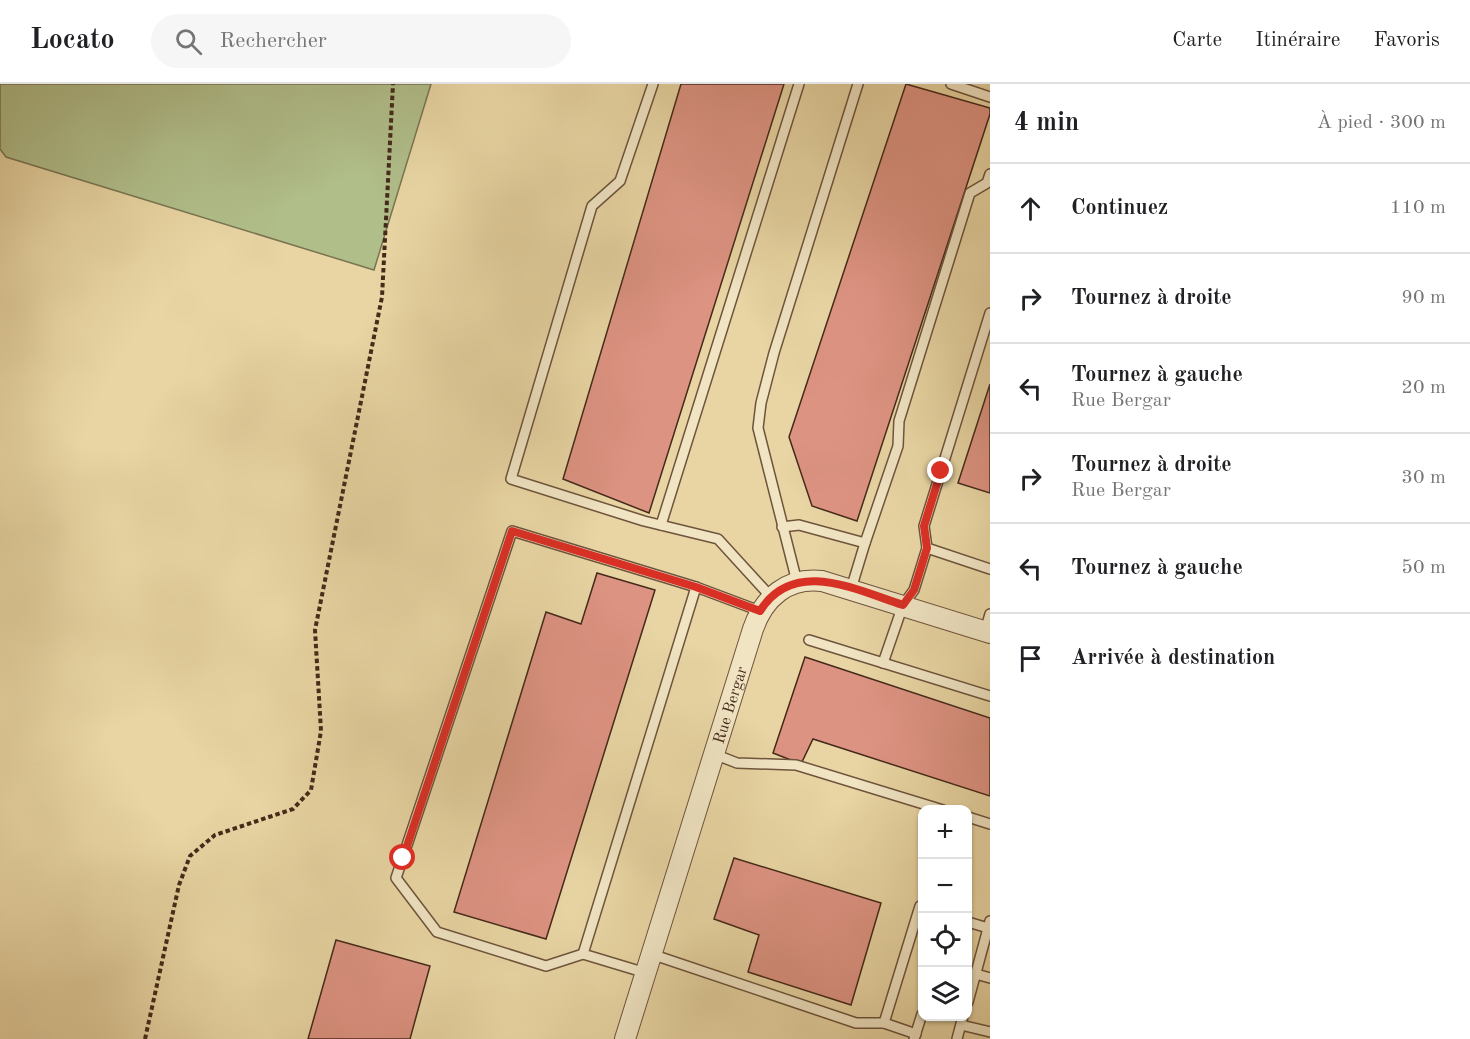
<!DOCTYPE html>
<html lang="fr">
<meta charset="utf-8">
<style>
body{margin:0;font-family:"Old Standard TT",serif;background:#f6f6f6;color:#202124}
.controls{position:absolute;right:18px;bottom:18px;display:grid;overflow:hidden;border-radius:12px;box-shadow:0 2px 4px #0004}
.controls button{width:54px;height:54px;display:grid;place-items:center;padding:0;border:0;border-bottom:2px solid #e0e0e0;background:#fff;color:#202124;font:30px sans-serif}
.stop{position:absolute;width:18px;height:18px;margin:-14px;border:4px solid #d93025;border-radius:50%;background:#fff}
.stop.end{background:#d93025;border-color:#fff;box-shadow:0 2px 6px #0008}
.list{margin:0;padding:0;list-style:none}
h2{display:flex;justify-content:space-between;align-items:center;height:78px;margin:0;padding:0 24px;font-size:26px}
h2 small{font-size:20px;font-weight:400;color:#757577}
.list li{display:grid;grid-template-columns:39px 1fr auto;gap:18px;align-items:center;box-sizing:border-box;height:90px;padding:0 24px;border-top:2px solid #e0e0e0}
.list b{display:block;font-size:22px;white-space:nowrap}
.list p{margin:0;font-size:20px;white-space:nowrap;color:#757577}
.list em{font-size:20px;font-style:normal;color:#757577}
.icon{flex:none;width:33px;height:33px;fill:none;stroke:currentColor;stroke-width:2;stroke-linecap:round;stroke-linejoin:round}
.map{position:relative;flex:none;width:990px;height:955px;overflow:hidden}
header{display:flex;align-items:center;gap:36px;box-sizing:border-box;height:84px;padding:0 30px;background:#fff;border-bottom:2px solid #e0e0e0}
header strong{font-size:28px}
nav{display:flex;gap:33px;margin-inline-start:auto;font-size:21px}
.search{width:420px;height:54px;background:#f6f6f6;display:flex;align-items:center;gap:15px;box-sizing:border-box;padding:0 21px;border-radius:33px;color:#757577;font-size:22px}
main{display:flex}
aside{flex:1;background:#fff}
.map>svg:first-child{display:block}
</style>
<header>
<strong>Locato</strong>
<div class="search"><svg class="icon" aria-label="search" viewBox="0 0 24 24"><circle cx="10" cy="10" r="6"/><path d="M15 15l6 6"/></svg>Rechercher</div>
<nav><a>Carte</a><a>Itinéraire</a><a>Favoris</a></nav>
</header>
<main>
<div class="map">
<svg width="990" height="955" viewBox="0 0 990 955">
<rect width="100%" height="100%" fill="#e8d5a3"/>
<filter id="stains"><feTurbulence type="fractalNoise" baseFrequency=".00333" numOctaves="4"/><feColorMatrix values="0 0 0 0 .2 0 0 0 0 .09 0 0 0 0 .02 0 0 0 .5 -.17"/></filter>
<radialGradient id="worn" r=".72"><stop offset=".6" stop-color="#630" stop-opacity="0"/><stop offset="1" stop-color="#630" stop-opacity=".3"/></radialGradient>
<path fill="#b0be8a" stroke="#7a7452" stroke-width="1.5" d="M0 0H431L374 186 6 73 0 65Z"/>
<g fill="#dd9382" stroke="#45291a" stroke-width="1.5">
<path d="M681 0H784L649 429 563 395Z"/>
<path d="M906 0 990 24V30L857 437 812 422 789 353Z"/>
<path d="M990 300V409L958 399Z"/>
<path d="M597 489 655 506 546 855 454 828 546 528 581 540Z"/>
<path d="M805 573 990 634V712L813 655 801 680 773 669Z"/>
<path d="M734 774 881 819 851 921 748 888 759 851 714 835Z"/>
<path d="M336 856 430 882 410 955H308Z"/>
</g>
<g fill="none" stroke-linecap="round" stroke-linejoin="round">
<defs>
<g id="lane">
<path d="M653 0 620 97 592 122 511 395 644 437 718 455 771 513"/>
<path d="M951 0 990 13"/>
<path d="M661 441 799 0"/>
<path d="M782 443 799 441 865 459 851 505"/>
<path d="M865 459 898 362 899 337 970 109 987 99 990 90"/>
<path d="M927 464 924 442 990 229"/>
<path d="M797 498 758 344 761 319 774 269 858 0"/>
<path d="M985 547 990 530"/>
<path d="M809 556 990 612"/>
<path d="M883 579 903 521 914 506 927 464 990 485"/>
<path d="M714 670 737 679 796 681 943 726"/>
<path d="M968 733 990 740"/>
<path d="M968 838 988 844"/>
<path d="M583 870 546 882 437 848 396 794 512 447 696 503"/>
<path d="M651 870 856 939H884"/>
<path d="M646 889 583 870 696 503 760 527"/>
<path d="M976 890 990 894"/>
<path d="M968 918 990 837"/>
<path d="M961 941 990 948"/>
<path d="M916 950 884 939 920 822 922 823"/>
<path d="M914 955 922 930"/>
<path d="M957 955 963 932"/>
</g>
<g id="street">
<path id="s1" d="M625 955 753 545C764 513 788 493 822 497L990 549"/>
</g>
</defs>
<use href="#lane" stroke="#6e543c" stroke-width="12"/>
<use href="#street" stroke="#6e543c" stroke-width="22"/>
<path stroke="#45291a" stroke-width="4" stroke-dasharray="4.5 3" stroke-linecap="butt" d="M145 955 179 801 190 772 215 751 293 725 311 706 321 647 315 546 382 213 393 0"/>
<use href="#lane" stroke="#f0e4c3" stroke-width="9"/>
<use href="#street" stroke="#f0e4c3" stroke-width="20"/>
</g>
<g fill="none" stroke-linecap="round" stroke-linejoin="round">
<path stroke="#d93025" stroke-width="8" d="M403 774 512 447 696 503 760 527C794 473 856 506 903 521L914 506 927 464 924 442 941 387"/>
</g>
<g text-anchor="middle" stroke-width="4.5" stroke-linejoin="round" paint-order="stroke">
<g font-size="16" fill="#45291a" stroke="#f0e4c3">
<text dy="6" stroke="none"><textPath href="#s1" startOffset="350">Rue Bergar</textPath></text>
</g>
</g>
<rect width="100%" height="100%" filter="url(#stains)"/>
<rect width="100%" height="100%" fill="url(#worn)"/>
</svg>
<div class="controls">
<button>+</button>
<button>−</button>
<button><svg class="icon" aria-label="locate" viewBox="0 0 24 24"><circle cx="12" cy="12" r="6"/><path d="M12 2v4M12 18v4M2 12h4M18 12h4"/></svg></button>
<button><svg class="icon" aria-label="layers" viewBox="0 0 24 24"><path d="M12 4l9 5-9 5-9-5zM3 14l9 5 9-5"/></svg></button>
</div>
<div class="stop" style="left:403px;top:774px"></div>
<div class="stop end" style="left:941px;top:387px"></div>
</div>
<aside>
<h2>4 min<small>À pied · 300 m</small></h2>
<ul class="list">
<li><svg class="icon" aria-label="ahead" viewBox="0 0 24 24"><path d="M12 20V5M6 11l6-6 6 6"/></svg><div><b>Continuez</b></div><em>110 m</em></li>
<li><svg class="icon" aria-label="right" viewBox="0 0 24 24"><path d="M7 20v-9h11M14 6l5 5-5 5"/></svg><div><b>Tournez à droite</b></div><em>90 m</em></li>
<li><svg class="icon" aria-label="left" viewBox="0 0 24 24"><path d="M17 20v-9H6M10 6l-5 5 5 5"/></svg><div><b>Tournez à gauche</b><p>Rue Bergar</p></div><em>20 m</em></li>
<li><svg class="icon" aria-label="right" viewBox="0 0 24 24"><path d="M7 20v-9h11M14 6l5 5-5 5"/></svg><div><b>Tournez à droite</b><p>Rue Bergar</p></div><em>30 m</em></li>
<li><svg class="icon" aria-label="left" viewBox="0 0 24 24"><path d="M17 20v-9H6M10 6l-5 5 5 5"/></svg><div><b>Tournez à gauche</b></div><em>50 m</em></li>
<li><svg class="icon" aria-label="arrive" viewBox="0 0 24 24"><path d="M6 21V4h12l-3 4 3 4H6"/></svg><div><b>Arrivée à destination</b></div></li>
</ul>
</aside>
</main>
